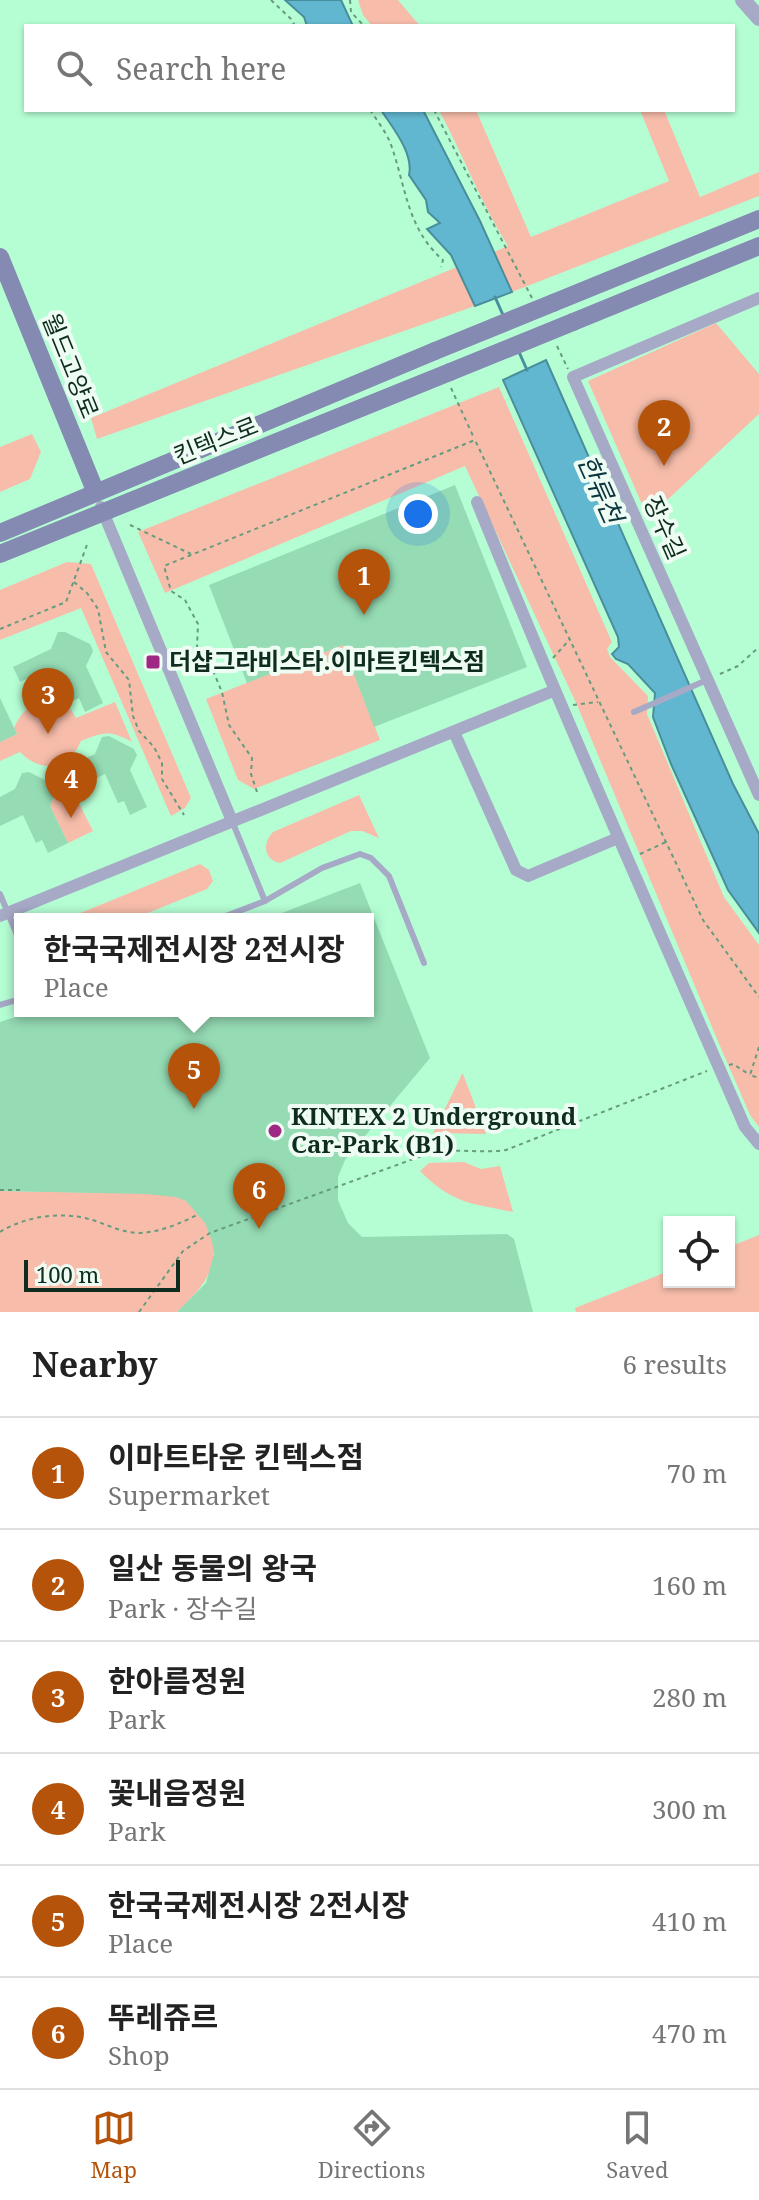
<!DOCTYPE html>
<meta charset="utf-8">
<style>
body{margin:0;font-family:"Noto Serif","Noto Sans KR",serif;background:#f2f2f2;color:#222}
.controls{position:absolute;right:24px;bottom:24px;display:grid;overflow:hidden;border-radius:0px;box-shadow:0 2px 6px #0004}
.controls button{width:72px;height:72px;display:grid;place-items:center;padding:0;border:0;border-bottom:2px solid #e0e0e0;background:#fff;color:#222;font:40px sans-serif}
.scale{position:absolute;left:24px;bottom:20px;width:156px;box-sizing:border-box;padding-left:8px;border:4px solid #0f2d1e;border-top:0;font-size:22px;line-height:28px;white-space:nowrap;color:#0f2d1e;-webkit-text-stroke:6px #eefcf3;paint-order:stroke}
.you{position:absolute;left:418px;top:514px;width:28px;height:28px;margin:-20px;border:6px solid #fff;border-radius:50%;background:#1a73e8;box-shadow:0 0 0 12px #1a73e833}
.badge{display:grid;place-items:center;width:52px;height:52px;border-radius:50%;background:#b45309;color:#fff;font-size:26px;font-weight:700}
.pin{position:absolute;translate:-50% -66px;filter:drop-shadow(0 2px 4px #0008)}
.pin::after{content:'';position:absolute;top:42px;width:28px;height:24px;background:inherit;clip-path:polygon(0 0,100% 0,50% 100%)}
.popup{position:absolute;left:14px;top:913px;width:360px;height:104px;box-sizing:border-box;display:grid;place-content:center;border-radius:0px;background:#fff;filter:drop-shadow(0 2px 6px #0005);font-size:26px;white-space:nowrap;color:#767676}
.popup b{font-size:30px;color:#222}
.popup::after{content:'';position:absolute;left:50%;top:100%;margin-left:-16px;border:16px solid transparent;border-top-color:#fff}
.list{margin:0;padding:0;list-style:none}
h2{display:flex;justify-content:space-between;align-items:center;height:104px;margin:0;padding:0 32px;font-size:34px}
h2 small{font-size:26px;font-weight:400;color:#767676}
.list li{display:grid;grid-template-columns:52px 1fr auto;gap:24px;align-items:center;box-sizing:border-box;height:112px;padding:0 32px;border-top:2px solid #e0e0e0}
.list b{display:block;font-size:30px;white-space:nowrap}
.list p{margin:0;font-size:26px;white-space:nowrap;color:#767676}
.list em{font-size:26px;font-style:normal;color:#767676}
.icon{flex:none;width:44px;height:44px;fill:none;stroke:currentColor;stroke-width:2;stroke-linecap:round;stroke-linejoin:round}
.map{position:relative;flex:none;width:759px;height:1312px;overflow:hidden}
.search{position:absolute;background:#fff;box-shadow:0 2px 6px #0004;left:24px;right:24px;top:24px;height:88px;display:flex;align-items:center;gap:20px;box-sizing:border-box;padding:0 28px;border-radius:0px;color:#767676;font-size:30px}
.sheet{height:776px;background:#fff}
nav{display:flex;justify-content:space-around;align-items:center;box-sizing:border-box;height:112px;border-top:2px solid #e0e0e0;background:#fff;font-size:22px;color:#767676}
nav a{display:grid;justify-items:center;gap:4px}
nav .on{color:#b45309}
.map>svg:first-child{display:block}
</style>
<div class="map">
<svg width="759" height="1312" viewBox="0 0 759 1312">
<rect width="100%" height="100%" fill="#b5fed4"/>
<g fill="#f7bdaa">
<path d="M358 0H398L420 26H372L363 15Z"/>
<path d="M439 110H476L531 237 669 181 640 110H664L700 197 759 172V196L512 292 494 252 508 246C481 203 463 155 439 110Z"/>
<path d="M457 267 475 306 97 439 91 418Z"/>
<path d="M716 323 759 374V414L648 518 588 381Z"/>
<path d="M499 387 612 642 607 649 610 657 648 696 647 714 724 897 759 945V1127L750 1115 720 1046 577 705 465 466 165 593 138 532Z"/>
<path d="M32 434 41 452 30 479 0 492V447Z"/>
<path d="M67 562 91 564 191 798 185 808 171 816 81 608 0 640V590Z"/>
<path d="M343 645 380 740 254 789 238 780 206 699Z"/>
<path d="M51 701 71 710 76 718 115 702 132 742C109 730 105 732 81 741 69 770 41 774 20 752L0 761V742L17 734 14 728C22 710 32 702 51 701Z"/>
<path d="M66 778 93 831 68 843 50 806 56 791 53 784Z"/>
<path d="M359 795 379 838 362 831H351L280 863C264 860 262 843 273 832Z"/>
<path d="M200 864 209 870 213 881 207 889 133 919H66Z"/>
<path d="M463 1074 486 1134 433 1133 462 1074Z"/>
<path d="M464 1162 481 1169 500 1166 513 1212C470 1203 453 1204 420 1171L429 1163Z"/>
<path d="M0 1191C39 1192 78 1192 117 1193 136 1193 160 1191 178 1197 195 1203 208 1223 212 1239 220 1271 198 1292 177 1312H0Z"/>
<path d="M759 1235V1312H576L575 1308 669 1271V1282H729V1247Z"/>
</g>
<g fill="#62b7d0" stroke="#498e9b" stroke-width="2">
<path d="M285 0H341L353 26H307L304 17Z"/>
<path d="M381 110H423L480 221 512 292 475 306 451 255 427 229 440 223 428 212 426 200 409 175C414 153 392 127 381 110Z"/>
<path d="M546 360 733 784 759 834V933L728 890 671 764 653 717 655 693 628 664 616 659 612 654 619 647 618 637 503 380Z"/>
</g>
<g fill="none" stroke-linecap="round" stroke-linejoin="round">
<g stroke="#498e9b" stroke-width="3">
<path d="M495 297 503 315"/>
<path d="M519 352 527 370"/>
</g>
</g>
<g fill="#95dbb4">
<path d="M455 485 527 667 374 727 343 645 247 683 209 585Z"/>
<path d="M58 632H65L90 644 93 651 86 666 103 703 85 712 79 698 73 701 60 673 32 686 28 678 20 682 13 667 51 649Z"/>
<path d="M0 698 17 734 0 742Z"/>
<path d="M109 736 134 749 137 755 130 770 147 807 130 815 124 801 118 803 105 774 77 787 68 766 95 754 102 737Z"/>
<path d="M29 772 53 784 56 791 50 806 68 843 48 853 42 840 36 843 23 815 0 826V797L15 789 22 773Z"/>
<path d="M360 883 430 1058 345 1160 338 1177V1200L348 1223 362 1237 507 1234 514 1239 533 1312H177L206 1283 214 1254 212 1241 205 1223 186 1201 176 1197 146 1194 0 1191V1022L33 1011H368V919L269 918Z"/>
</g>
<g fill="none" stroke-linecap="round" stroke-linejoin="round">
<g stroke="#679b7e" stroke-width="2" stroke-dasharray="4 4" stroke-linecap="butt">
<path d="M271 0 291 19 295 26"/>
<path d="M350 0 351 12 364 26"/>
<path d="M370 110C377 120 385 131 390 142 406 185 406 228 443 260L441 267"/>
<path d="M434 110 532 298"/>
<path d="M557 346 568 369"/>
<path d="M451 388 474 438"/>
<path d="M130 525 191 554"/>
<path d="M74 582 87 593 98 609 106 652 129 680 133 716 139 731 154 747 162 763V779L184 815"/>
<path d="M0 629 66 602 88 542"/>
<path d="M553 658 570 639"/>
<path d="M720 674 738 666 759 647"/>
<path d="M573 705 598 702"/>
<path d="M257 792 251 774 252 758 229 725 222 692 214 673 201 660 197 646 198 624 185 600 171 591 164 566 475 440 703 920 759 997"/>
<path d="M640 854 666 842"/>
<path d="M759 1047 750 1075 759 1078"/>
<path d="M729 1065 733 1064 750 1075"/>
<path d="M0 1190H21"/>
<path d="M0 1232C24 1217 57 1212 85 1218 103 1222 120 1233 140 1233 161 1232 181 1223 199 1214"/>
<path d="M139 1312 183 1251 210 1233 427 1154C453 1147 479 1154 506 1150L707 1071"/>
</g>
<g stroke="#a6aac6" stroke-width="6">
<path d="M634 712 707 680"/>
<path d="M232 821 265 901"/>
<path d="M0 894 20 942"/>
<path d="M218 919 265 901 322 868 360 854 371 858 389 876 424 963"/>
<path d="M0 1005 20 999"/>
</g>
<g stroke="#a6aac6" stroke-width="12">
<path d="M759 298 573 377 759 795"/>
<path d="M477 502C562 712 654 919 745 1127L759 1144"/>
<path d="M101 507 232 821"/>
<path d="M454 732 516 870 528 876 618 838"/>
<path d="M0 916 553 691"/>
</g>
<path stroke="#a6aac6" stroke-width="16" d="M743 0 759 18"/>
<g stroke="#858ab3" stroke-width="18">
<path d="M0 257 96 493"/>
<path d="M553 303 759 219"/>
<path d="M573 322 759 246"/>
<path d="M0 533 435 351"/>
<path d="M0 554 450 372"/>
</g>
<g stroke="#858ab3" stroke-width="18">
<path d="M435 351 553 303"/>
<path d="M450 372 573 322"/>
</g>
</g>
<g fill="#9e2883" stroke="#eefcf3" stroke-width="3">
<rect x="145" y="654" width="16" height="16" rx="4"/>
<circle cx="275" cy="1131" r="8"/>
</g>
<g text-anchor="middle" stroke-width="8" stroke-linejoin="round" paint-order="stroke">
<g font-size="24" fill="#0f2d1e" stroke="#eefcf3">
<text transform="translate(70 366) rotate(68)" y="8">월드고양로</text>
<text transform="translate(216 441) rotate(-22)" y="8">킨텍스로</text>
<text transform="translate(664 528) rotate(66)" y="8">장수길</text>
</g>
<g font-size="24" font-weight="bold" fill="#0f2d1e" stroke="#eefcf3" text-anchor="start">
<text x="169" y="670">더샵그라비스타.이마트킨텍스점</text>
<text x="291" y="1125">KINTEX 2 Underground<tspan x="291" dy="28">Car-Park (B1)</tspan></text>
</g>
<g font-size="26" font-style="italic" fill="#0a343e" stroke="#eefcf3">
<text transform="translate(600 489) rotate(66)" y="9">한류천</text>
</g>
</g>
</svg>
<div class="controls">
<button><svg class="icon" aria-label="locate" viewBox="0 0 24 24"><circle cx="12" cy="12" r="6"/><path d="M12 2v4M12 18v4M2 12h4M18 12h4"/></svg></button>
</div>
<div class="scale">100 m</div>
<div class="you"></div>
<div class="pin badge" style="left:364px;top:615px">1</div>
<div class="pin badge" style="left:664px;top:466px">2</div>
<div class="pin badge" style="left:48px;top:734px">3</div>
<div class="pin badge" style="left:71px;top:818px">4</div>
<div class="pin badge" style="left:194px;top:1109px">5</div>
<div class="popup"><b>한국국제전시장 2전시장</b>Place</div>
<div class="pin badge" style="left:259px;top:1229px">6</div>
<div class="search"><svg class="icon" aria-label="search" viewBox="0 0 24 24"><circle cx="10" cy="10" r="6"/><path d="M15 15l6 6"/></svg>Search here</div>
</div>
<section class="sheet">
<h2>Nearby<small>6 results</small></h2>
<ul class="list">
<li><span class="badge">1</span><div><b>이마트타운 킨텍스점</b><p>Supermarket</p></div><em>70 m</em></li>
<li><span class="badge">2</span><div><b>일산 동물의 왕국</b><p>Park · 장수길</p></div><em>160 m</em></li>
<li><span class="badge">3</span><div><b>한아름정원</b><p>Park</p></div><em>280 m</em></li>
<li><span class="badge">4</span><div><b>꽃내음정원</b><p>Park</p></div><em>300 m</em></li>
<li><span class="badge">5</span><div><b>한국국제전시장 2전시장</b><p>Place</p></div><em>410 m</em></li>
<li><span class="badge">6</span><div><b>뚜레쥬르</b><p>Shop</p></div><em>470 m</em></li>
</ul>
</section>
<nav>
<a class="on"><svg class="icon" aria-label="map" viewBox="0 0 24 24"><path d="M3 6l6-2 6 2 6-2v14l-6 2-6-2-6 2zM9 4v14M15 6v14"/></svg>Map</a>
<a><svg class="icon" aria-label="directions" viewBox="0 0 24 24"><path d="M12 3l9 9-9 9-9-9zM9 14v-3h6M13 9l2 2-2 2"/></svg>Directions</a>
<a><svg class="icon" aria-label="saved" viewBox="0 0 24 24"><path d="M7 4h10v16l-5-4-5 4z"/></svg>Saved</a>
</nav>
